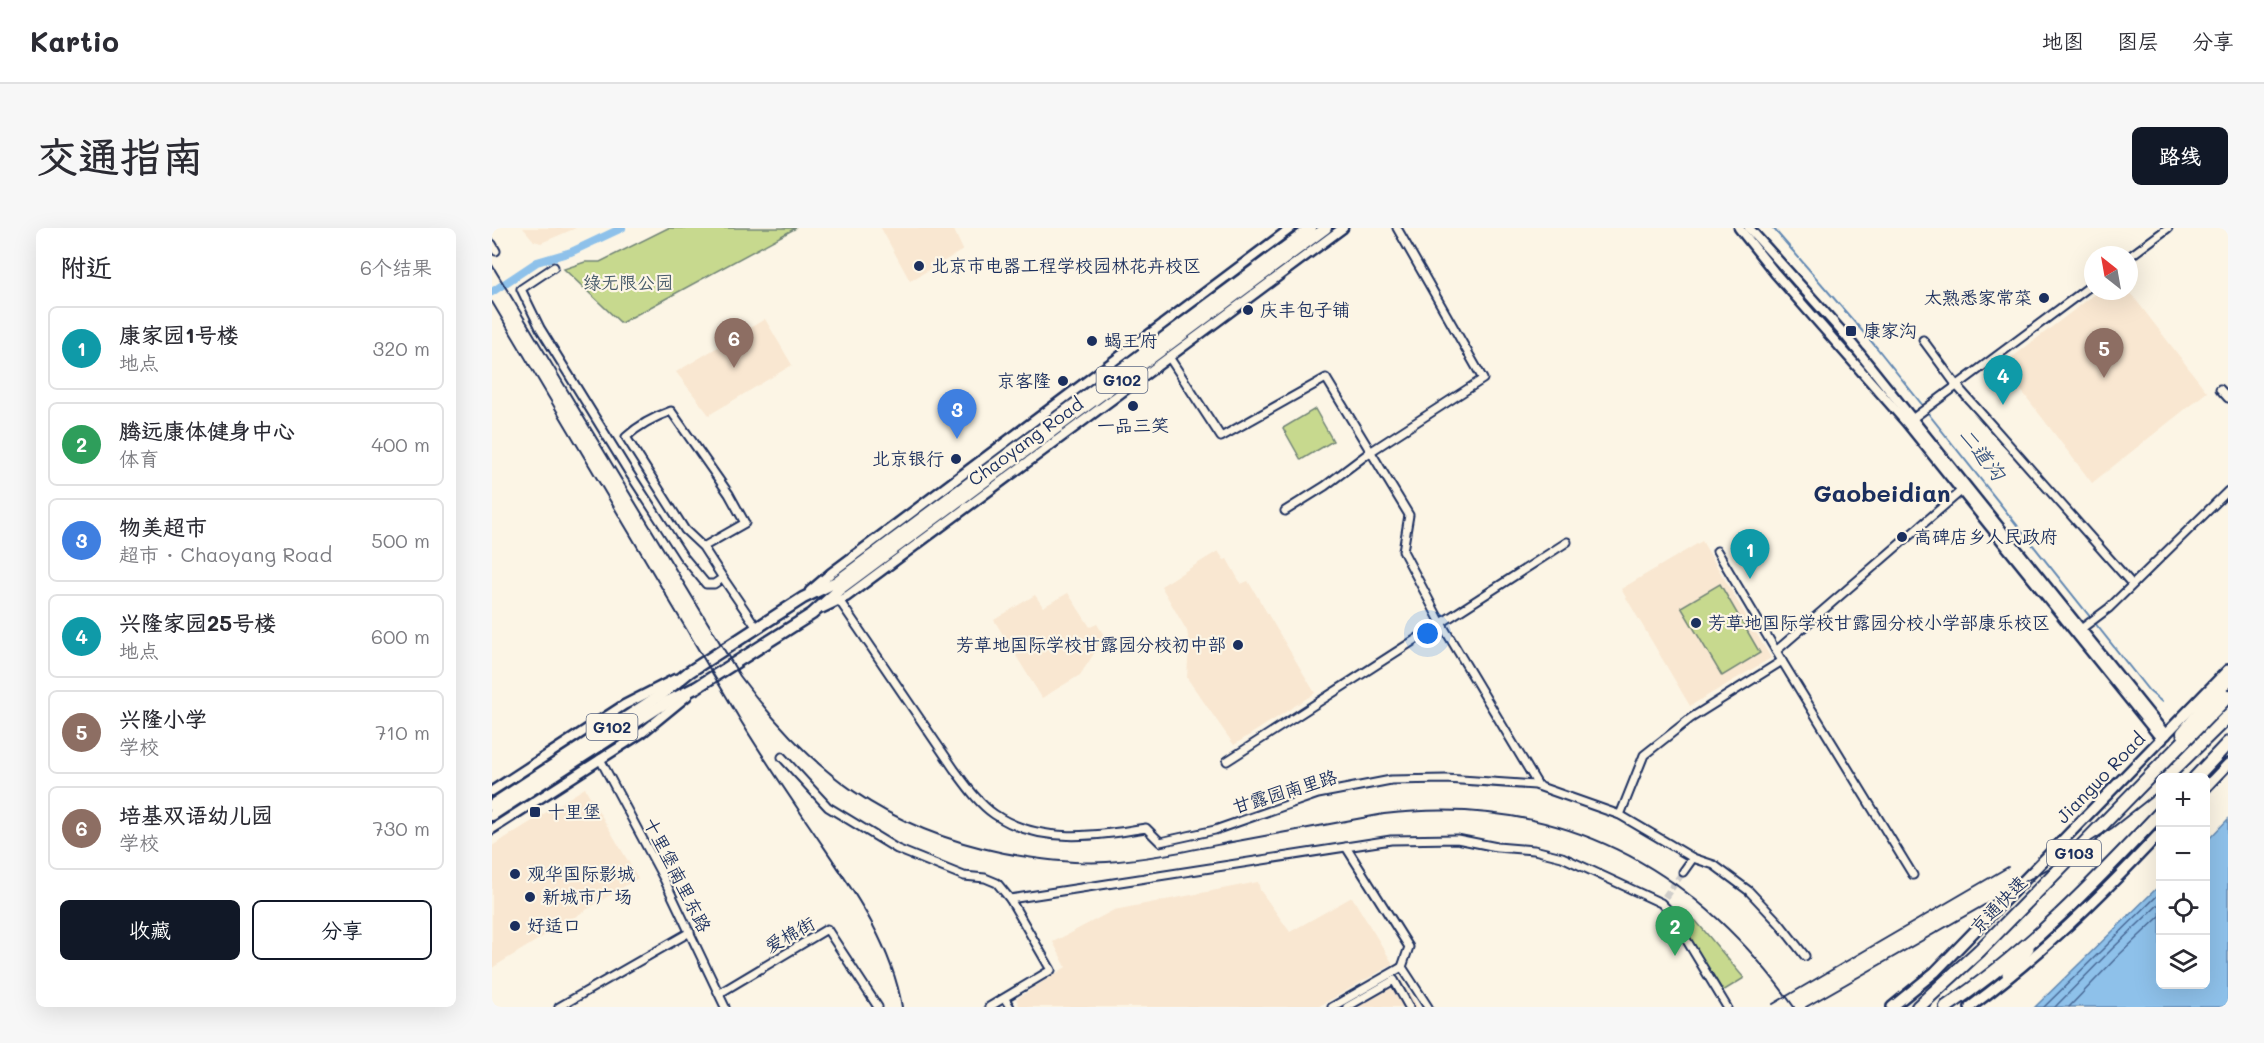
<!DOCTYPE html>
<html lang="zh">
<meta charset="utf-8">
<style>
body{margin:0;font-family:Mali,"LXGW WenKai TC",sans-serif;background:#f7f7f7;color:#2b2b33}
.controls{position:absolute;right:18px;bottom:18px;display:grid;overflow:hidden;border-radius:9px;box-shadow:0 6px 24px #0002}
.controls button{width:54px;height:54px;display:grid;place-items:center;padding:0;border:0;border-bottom:2px solid #e1e1e2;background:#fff;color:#2b2b33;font:30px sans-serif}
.compass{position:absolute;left:1592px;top:18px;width:54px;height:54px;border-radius:50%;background:#fff;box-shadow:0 6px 24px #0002;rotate:329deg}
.you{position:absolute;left:936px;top:406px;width:21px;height:21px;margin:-15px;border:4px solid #fff;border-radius:50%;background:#1a73e8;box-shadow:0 0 0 9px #1a73e833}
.badge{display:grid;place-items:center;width:39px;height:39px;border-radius:50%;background:#111827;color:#fff;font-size:20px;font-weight:700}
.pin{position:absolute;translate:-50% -50px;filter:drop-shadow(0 2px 3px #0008)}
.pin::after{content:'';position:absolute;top:32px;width:21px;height:18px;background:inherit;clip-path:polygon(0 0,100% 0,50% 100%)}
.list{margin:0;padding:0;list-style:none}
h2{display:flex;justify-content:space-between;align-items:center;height:78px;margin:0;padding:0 24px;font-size:26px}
h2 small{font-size:20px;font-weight:400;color:#7c7c81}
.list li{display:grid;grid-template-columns:39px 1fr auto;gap:18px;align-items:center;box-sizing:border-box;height:84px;margin:0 12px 12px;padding:0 12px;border:2px solid #e1e1e2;border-radius:9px}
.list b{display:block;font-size:22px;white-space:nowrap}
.list p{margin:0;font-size:20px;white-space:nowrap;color:#7c7c81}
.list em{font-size:20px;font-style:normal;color:#7c7c81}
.actions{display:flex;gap:12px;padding:18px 24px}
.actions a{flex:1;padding:14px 0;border:2px solid #111827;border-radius:9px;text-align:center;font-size:21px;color:#111827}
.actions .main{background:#111827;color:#fff}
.icon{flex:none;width:33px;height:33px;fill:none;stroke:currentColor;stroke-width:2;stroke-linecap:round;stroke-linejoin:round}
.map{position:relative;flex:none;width:1736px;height:779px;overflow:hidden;border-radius:9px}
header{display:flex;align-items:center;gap:36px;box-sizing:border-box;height:84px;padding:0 30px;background:#fff;border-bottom:2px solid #e1e1e2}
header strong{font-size:28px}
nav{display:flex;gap:33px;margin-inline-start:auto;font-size:21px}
.intro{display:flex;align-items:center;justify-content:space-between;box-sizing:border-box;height:144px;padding:0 36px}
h1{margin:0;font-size:42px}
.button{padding:15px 27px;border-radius:9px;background:#111827;color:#fff;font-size:21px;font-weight:700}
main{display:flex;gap:36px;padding:0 36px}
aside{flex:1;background:#fff;border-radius:9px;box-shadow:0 6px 24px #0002}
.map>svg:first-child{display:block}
</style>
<header>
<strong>Kartio</strong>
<nav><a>地图</a><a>图层</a><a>分享</a></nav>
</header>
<div class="intro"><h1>交通指南</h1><a class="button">路线</a></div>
<main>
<aside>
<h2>附近<small>6个结果</small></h2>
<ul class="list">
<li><span class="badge" style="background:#0f9aa8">1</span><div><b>康家园1号楼</b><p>地点</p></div><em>320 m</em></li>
<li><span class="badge" style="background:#2e9e5b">2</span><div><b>腾远康体健身中心</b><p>体育</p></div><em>400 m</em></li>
<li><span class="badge" style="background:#3f7fe0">3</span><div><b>物美超市</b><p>超市 · Chaoyang Road</p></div><em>500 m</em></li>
<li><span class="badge" style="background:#0f9aa8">4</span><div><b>兴隆家园25号楼</b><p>地点</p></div><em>600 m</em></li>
<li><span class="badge" style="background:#8d6e63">5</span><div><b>兴隆小学</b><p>学校</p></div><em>710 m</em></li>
<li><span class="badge" style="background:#8d6e63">6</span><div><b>培基双语幼儿园</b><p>学校</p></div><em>730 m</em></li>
</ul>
<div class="actions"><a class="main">收藏</a><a>分享</a></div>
</aside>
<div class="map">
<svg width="1736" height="779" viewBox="0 0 1736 779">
<rect width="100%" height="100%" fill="#fcf5e5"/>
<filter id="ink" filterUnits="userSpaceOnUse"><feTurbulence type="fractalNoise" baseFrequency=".0167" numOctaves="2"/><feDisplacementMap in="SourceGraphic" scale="12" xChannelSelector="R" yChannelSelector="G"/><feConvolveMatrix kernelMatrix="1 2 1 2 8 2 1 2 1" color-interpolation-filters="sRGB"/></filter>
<g filter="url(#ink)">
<g fill="#f9e7d1">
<path d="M31 0H84L49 15 42 13Z"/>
<path d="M389 0H461L471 22 418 53Z"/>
<path d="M1607 63H1637L1715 164 1600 255 1510 137Z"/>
<path d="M273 91 300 137 217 187 184 144Z"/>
<path d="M1210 313 1279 430 1198 478 1129 361Z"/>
<path d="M726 323 732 332 735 331 749 356 756 353 823 465 742 517 695 450 697 414 695 403 669 358Z"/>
<path d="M576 365 598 399 605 396 613 409 588 447 550 470 502 392 543 367 551 379Z"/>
<path d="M93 560 146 650 0 740V618Z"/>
<path d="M766 654 768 662 798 704 860 669 901 736 826 779H528L524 771 574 739 561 714 622 682Z"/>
<path d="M908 750 926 779H858Z"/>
</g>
<g fill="#c7d98e" stroke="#718476" stroke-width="1.5">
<path d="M176 0H304L129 95 72 41 93 34H108Z"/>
<path d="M823 181 841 213 809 232 791 200Z"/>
<path d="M1228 356 1268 425 1230 448 1189 379Z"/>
<path d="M1187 680 1204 693 1252 750 1231 763 1181 684Z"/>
</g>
<path fill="#8ec1ea" stroke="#6087b2" stroke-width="1.5" d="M1736 591V779H1543L1668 657V756H1714V614Z"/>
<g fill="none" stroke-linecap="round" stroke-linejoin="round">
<g stroke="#496996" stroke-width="1.5">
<path d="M1552 779 1668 665"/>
<path d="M1563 779 1621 720 1668 675"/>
<path d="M1577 779 1628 726 1668 688"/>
</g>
<g stroke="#6087b2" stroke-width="2">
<path d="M1281 0 1385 120 1432 179"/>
<path d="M1435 184 1657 463 1670 474"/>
</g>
<path stroke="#8ec1ea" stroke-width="8" d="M0 64 45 34 79 24 130 0"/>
<path stroke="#cfcdca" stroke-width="7" stroke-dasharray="7 3.5" stroke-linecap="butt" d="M1173 669 1191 644"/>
<defs>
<g id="minor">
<path d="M0 16 4 23"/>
<path d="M1637 29 1676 0"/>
<path d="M62 39 29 61 48 100 138 246 191 328 214 356H222L231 350 265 400"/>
<path d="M1431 112 1465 158 1640 356"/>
<path d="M677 129 729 209 834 150 917 287 911 323 949 395 1046 557"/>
<path d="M1728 161 1736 170"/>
<path d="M1420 191 1601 56"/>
<path d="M793 283 833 258 878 224 991 151 905 0"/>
<path d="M211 319 193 302 134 209C147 197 162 189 179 183L237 266 253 295 211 319 231 350"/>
<path d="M1225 323 1290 433 1421 647"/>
<path d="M347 372 462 541C474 557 486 575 502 586 547 617 604 608 654 600L668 614 723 602 826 566 899 552 954 551 1043 557 1128 587 1201 630 1222 637 1257 663 1287 695 1313 728"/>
<path d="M1589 401 1617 380 1736 263"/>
<path d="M1284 423 1469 263"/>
<path d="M290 529 336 579 405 621 472 648 493 650 505 655 518 671 559 742 497 779"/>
<path d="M108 531 172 651 233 779"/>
<path d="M735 533 1075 314"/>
<path d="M1128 587 1152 527 1199 490 1290 433"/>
<path d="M854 619 917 719 910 739 936 779"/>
<path d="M1191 644 1201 630"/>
<path d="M518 671 899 612 965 611 1005 619 1042 622 1070 629 1169 675 1177 683 1235 779"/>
<path d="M228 765 335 701 386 779"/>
<path d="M513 771 518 779"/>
<path d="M67 779 198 704"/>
<path d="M840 779 910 739"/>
<path d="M855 779 902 752 917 779"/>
</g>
<g id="tertiary">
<path d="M1247 0 1283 45 1414 194 1670 512"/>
<path d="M1257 0 1353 107 1674 507"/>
<path d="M318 363 339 345 799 0"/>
<path d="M331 380 354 369 851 0"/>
<path d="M0 563 132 477 183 451"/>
<path d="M0 601 151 504 195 468"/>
</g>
<g id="secondary">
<path d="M1714 559 1736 536"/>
<path d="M1515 746 1537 720"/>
<path d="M1400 779 1443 744 1736 442"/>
<path d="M1478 779C1550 726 1607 670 1668 605"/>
</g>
<g id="trunk">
<path d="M0 577 170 466 197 444 311 370 344 354 819 0"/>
<path d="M0 587 175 474 205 459 320 386 348 361 834 0"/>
</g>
<g id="motorway">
<path d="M1691 505 1736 451"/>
<path d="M1703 550 1736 515"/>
<path d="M1426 779 1488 722 1736 468"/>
<path d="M1454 779C1535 725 1602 655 1668 585"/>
</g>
</defs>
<use href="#minor" stroke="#1b2f5e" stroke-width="11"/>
<use href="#tertiary" stroke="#1b2f5e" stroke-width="13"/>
<use href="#secondary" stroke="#1b2f5e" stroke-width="14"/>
<use href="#trunk" stroke="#1b2f5e" stroke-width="15"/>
<use href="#motorway" stroke="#1b2f5e" stroke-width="16"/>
<use href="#minor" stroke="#fcf5e5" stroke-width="7"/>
<use href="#tertiary" stroke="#fcf5e5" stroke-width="8"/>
<use href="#secondary" stroke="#fcf5e5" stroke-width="9"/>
<use href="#trunk" stroke="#fcf5e5" stroke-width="10"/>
<use href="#motorway" stroke="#fcf5e5" stroke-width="12"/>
<g stroke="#1b2f5e" stroke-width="2">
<path d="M0 37 248 448C318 543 393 601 512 625 545 631 581 636 615 634 657 631 699 622 740 614 791 605 841 595 892 586 1066 565 1202 637 1302 779"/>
<path d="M0 74 250 495C273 532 297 568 321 603 358 658 399 713 410 779"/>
<path d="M1683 550 1736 498"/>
<path d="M1281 776 1516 639"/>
<path d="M1314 779 1559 639 1620 600 1668 562"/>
</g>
</g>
</g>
<g fill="#1b2f5e" stroke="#fcf5e5" stroke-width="2">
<circle cx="427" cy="38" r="6"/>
<circle cx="1552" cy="70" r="6"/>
<circle cx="756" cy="82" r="6"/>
<rect x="1353" y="97" width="12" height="12" rx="3"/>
<circle cx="600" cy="113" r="6"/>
<circle cx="571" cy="153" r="6"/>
<circle cx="641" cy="178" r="6"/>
<circle cx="464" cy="231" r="6"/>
<circle cx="1410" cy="309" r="6"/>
<circle cx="1204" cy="395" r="6"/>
<circle cx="746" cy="417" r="6"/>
<rect x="37" y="578" width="12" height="12" rx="3"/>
<circle cx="23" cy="646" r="6"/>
<circle cx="38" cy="669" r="6"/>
<circle cx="23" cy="698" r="6"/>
</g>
<g text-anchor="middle" stroke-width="4.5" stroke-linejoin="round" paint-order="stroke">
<g fill="#fcf5e5" stroke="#5e6a86" stroke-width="1.5">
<rect x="604.5" y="139" width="51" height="26" rx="4.5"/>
<rect x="94.5" y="486" width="51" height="26" rx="4.5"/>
<rect x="1555" y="612" width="54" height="26" rx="4.5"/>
</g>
<g font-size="16" font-weight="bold" fill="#1b2f5e">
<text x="630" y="158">G102</text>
<text x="120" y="505">G102</text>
<text x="1582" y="631">G103</text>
</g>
<g font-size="18" fill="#1b2f5e" stroke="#fcf5e5" text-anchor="start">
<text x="439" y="44">北京市电器工程学校园林花卉校区</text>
<text x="1540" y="76" text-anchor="end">太熟悉家常菜</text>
<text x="768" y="88">庆丰包子铺</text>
<text x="1371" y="109">康家沟</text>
<text x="612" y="119">蝎王府</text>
<text x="559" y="159" text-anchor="end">京客隆</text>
<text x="641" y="204" text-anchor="middle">一品三笑</text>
<text x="452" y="237" text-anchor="end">北京银行</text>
<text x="1422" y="315">高碑店乡人民政府</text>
<text x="1216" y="401">芳草地国际学校甘露园分校小学部康乐校区</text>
<text x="734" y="423" text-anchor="end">芳草地国际学校甘露园分校初中部</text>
<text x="55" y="590">十里堡</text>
<text x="35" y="652">观华国际影城</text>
<text x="50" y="675">新城市广场</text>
<text x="35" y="704">好适口</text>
</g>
<g font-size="18" fill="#465a6a" stroke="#fcf5e5">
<text x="136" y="61">绿无限公园</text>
</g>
<g font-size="18" fill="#1b2f5e" stroke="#fcf5e5">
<text transform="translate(534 214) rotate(-36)" y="6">Chaoyang Road</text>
<text transform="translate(1609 550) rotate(-46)" y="6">Jianguo Road</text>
<text transform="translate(793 564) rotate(-17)" y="6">甘露园南里路</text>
<text transform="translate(185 647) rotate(63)" y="6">十里堡南里东路</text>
<text transform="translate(1507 677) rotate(-46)" y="6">京通快速</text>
<text transform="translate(298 707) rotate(-29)" y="6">爱棉街</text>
</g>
<g font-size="20" font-style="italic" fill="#385481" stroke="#fcf5e5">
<text transform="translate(1490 226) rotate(52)" y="7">二道沟</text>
</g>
<g font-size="24" font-weight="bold" fill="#1b2f5e" stroke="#fcf5e5">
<text x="1390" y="274">Gaobeidian</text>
</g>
</g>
</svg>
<div class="controls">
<button>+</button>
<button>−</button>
<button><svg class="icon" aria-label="locate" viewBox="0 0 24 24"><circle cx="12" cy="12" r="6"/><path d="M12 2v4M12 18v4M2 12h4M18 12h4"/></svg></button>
<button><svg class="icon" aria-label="layers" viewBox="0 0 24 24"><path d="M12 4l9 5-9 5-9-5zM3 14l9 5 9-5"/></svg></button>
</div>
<svg class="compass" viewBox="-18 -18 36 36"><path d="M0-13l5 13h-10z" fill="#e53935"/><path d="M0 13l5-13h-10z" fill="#7c7c81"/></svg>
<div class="you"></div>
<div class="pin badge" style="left:1258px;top:351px;background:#0f9aa8">1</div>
<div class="pin badge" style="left:1183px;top:728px;background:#2e9e5b">2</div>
<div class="pin badge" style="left:465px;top:211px;background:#3f7fe0">3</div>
<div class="pin badge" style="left:1511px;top:177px;background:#0f9aa8">4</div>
<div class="pin badge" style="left:1612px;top:150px;background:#8d6e63">5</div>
<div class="pin badge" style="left:242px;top:140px;background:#8d6e63">6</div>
</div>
</main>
